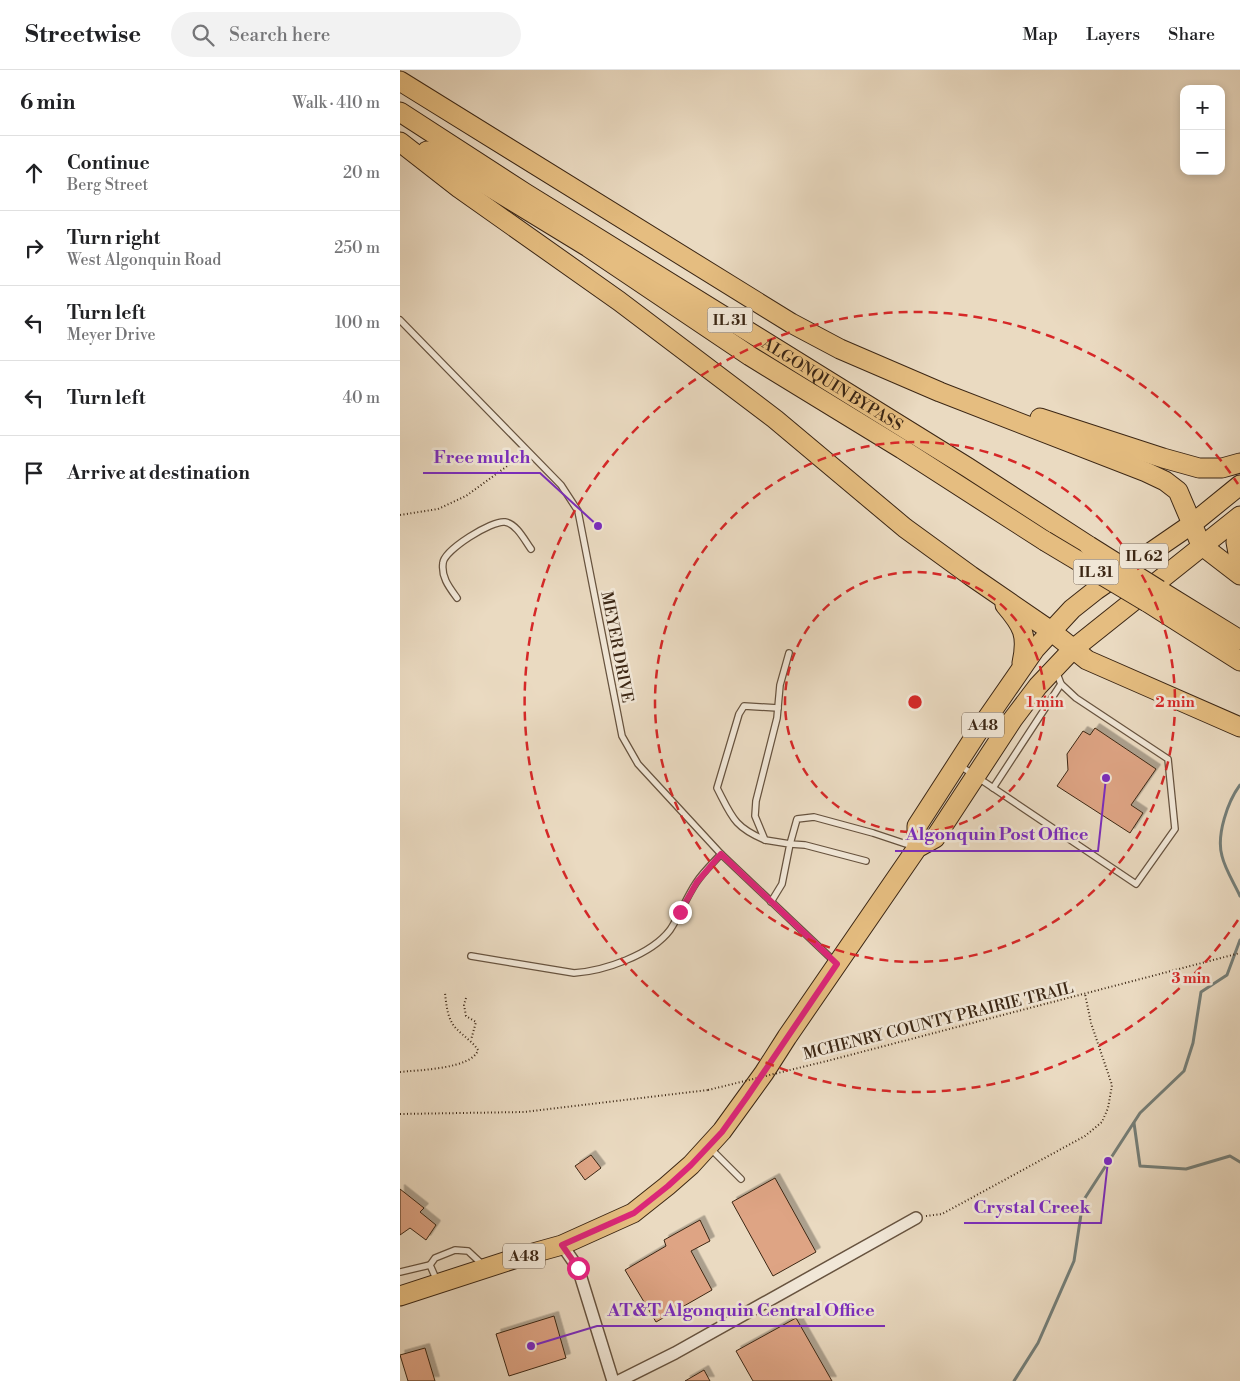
<!DOCTYPE html>
<meta charset="utf-8">
<style>
body{margin:0;font-family:"Libre Bodoni",serif;background:#f2f2f2;color:#202124}
.controls{position:absolute;right:15px;top:15px;display:grid;overflow:hidden;border-radius:10px;box-shadow:0 2px 8px #0003}
.controls button{width:45px;height:45px;display:grid;place-items:center;padding:0;border:0;border-bottom:1px solid #e0e0e0;background:#fff;color:#202124;font:25px sans-serif}
.stop{position:absolute;width:15px;height:15px;margin:-11px;border:4px solid #db2777;border-radius:50%;background:#fff}
.stop.end{background:#db2777;border-color:#fff;box-shadow:0 1px 5px #0008}
.list{margin:0;padding:0;list-style:none}
h2{display:flex;justify-content:space-between;align-items:center;height:65px;margin:0;padding:0 20px;font-size:21px}
h2 small{font-size:16px;font-weight:400;color:#757577}
.list li{display:grid;grid-template-columns:32px 1fr auto;gap:15px;align-items:center;box-sizing:border-box;height:75px;padding:0 20px;border-top:1px solid #e0e0e0}
.list b{display:block;font-size:19px;white-space:nowrap}
.list p{margin:0;font-size:16px;white-space:nowrap;color:#757577}
.list em{font-size:16px;font-style:normal;color:#757577}
.icon{flex:none;width:28px;height:28px;fill:none;stroke:currentColor;stroke-width:2;stroke-linecap:round;stroke-linejoin:round}
.map{position:relative;flex:none;width:840px;height:1311px;overflow:hidden}
header{display:flex;align-items:center;gap:30px;box-sizing:border-box;height:70px;padding:0 25px;background:#fff;border-bottom:1px solid #e0e0e0}
header strong{font-size:24px}
nav{display:flex;gap:28px;margin-inline-start:auto;font-size:18px}
.search{width:350px;height:45px;background:#f2f2f2;display:flex;align-items:center;gap:12px;box-sizing:border-box;padding:0 18px;border-radius:28px;color:#757577;font-size:19px}
main{display:flex}
aside{flex:1;background:#fff}
.map>svg:first-child{display:block}
</style>
<header>
<strong>Streetwise</strong>
<div class="search"><svg class="icon" aria-label="search" viewBox="0 0 24 24"><circle cx="10" cy="10" r="6"/><path d="M15 15l6 6"/></svg>Search here</div>
<nav><a>Map</a><a>Layers</a><a>Share</a></nav>
</header>
<main>
<aside>
<h2>6 min<small>Walk · 410 m</small></h2>
<ul class="list">
<li><svg class="icon" aria-label="ahead" viewBox="0 0 24 24"><path d="M12 20V5M6 11l6-6 6 6"/></svg><div><b>Continue</b><p>Berg Street</p></div><em>20 m</em></li>
<li><svg class="icon" aria-label="right" viewBox="0 0 24 24"><path d="M7 20v-9h11M14 6l5 5-5 5"/></svg><div><b>Turn right</b><p>West Algonquin Road</p></div><em>250 m</em></li>
<li><svg class="icon" aria-label="left" viewBox="0 0 24 24"><path d="M17 20v-9H6M10 6l-5 5 5 5"/></svg><div><b>Turn left</b><p>Meyer Drive</p></div><em>100 m</em></li>
<li><svg class="icon" aria-label="left" viewBox="0 0 24 24"><path d="M17 20v-9H6M10 6l-5 5 5 5"/></svg><div><b>Turn left</b></div><em>40 m</em></li>
<li><svg class="icon" aria-label="arrive" viewBox="0 0 24 24"><path d="M6 21V4h12l-3 4 3 4H6"/></svg><div><b>Arrive at destination</b></div></li>
</ul>
</aside>
<div class="map">
<svg width="840" height="1311" viewBox="0 0 840 1311">
<defs>
<filter id="shadow"><feDropShadow dx="4.5" dy="-4.5" stdDeviation="0" flood-color="#0004"/></filter>
</defs>
<rect width="100%" height="100%" fill="#eadac1"/>
<filter id="stains"><feTurbulence type="fractalNoise" baseFrequency=".004" numOctaves="4"/><feColorMatrix values="0 0 0 0 .2 0 0 0 0 .09 0 0 0 0 .02 0 0 0 .5 -.17"/></filter>
<radialGradient id="worn" r=".72"><stop offset=".6" stop-color="#630" stop-opacity="0"/><stop offset="1" stop-color="#630" stop-opacity=".3"/></radialGradient>
<g fill="none" stroke-linecap="round" stroke-linejoin="round">
<g stroke="#747e78" stroke-width="3">
<path d="M840 715C828 731 816 765 822 786 825 799 834 813 840 826"/>
<path d="M734 1053 740 1096 786 1099 830 1086 840 1092"/>
<path d="M614 1311 638 1273 674 1191 683 1131 740 1043 784 1001 793 973 801 922 827 905 840 870"/>
</g>
</g>
<g fill="#dea484" stroke="#3b2614" filter="url(#shadow)">
<path d="M695 658 756 699 731 735 743 743 730 763 657 716 668 700 667 684 683 661 690 665Z"/>
<path d="M191 1085 201 1098 185 1110 175 1096Z"/>
<path d="M375 1108 416 1182 373 1206 332 1132Z"/>
<path d="M0 1119 24 1138 20 1142 36 1155 26 1170 10 1158 0 1165Z"/>
<path d="M300 1150 310 1171 291 1181 312 1220 256 1252 225 1200 266 1176 264 1170Z"/>
<path d="M154 1246 166 1288 109 1306 96 1264Z"/>
<path d="M396 1248 432 1311H353L336 1281Z"/>
<path d="M25 1278 35 1311H8L0 1285Z"/>
<path d="M304 1300 310 1311H285Z"/>
</g>
<g fill="none" stroke-linecap="round" stroke-linejoin="round">
<defs>
<g id="service">
<path d="M0 250 161 415 178 441 222 666 238 694 321 784 435 892"/>
<path d="M57 528C49 517 41 507 43 493 44 480 92 450 105 452 117 454 125 471 131 479"/>
<path d="M559 695 736 814 775 759 768 689 676 628 661 614 656 601"/>
<path d="M593 718 661 614"/>
<path d="M365 770C334 757 332 747 317 718L339 644 344 636 378 638"/>
<path d="M466 791 405 775 390 774 397 749 414 747 473 763 515 777"/>
<path d="M371 832 382 814 390 774 365 770 355 746 356 731 377 648 380 615 389 583"/>
<path d="M71 886 174 903C204 901 251 885 270 860 280 845 286 828 296 813 303 802 313 793 321 784"/>
<path d="M310 1078 341 1109"/>
<path d="M0 1202 30 1195"/>
<path d="M37 1211 30 1195 35 1188 55 1180 68 1181 83 1195"/>
</g>
<g id="minor">
<path d="M162 1175 178 1198 213 1311"/>
<path d="M219 1311 275 1283 516 1148"/>
</g>
<g id="primary">
<path d="M0 11 391 253 440 279 540 322 746 402 765 411 778 421 801 475 840 505"/>
<path id="s1" d="M0 42 125 123 567 397 689 476"/>
<path d="M0 72 59 118 219 231 375 349 505 458 571 506 651 561 687 590 840 657"/>
<path d="M27 81 70 105 188 177 350 286 502 379 645 471"/>
<path d="M640 348 763 388 799 398H822L840 393"/>
<path d="M840 449 836 472 840 494"/>
<path d="M759 520 840 570"/>
<path d="M747 532 840 591"/>
<path d="M605 535C623 556 628 565 622 593"/>
<path d="M517 778V756L579 660 635 579 672 539 696 520 792 454 840 415"/>
<path d="M0 1226 126 1185 162 1175 233 1143 267 1116 291 1095 322 1061 364 1003 387 967 517 778 535 768 613 649 638 616 672 580 840 446"/>
</g>
</defs>
<use href="#service" stroke="#67533f" stroke-width="8"/>
<use href="#minor" stroke="#67533f" stroke-width="14"/>
<use href="#primary" stroke="#3b2614" stroke-width="21"/>
<g stroke="#3b2614" stroke-width="2" stroke-dasharray="1 2.5" stroke-linecap="butt">
<path d="M0 445 38 439 66 426 121 386"/>
<path d="M66 928 64 935 66 946 76 952 71 970"/>
<path d="M427 991 840 883"/>
<path d="M0 1002C18 1000 72 999 78 980 71 969 56 962 51 951 47 943 46 932 45 923"/>
<path d="M0 1044 124 1042 308 1020"/>
<path d="M526 1146 542 1144 685 1066 702 1052 708 1038 712 1015 691 953 685 924"/>
</g>
<use href="#service" stroke="#f1e7d7" stroke-width="5.5"/>
<use href="#minor" stroke="#f1e7d7" stroke-width="11"/>
<use href="#primary" stroke="#e5bd80" stroke-width="19"/>
<defs>
<g id="primary-bridge">
<path d="M645 471 747 532"/>
<path d="M689 476 759 520"/>
</g>
</defs>
<use href="#primary-bridge" stroke="#3b2614" stroke-width="21" stroke-linecap="butt"/>
<path stroke="#3b2614" stroke-width="2" stroke-dasharray="1 2.5" stroke-linecap="butt" d="M308 1020 427 991"/>
<use href="#primary-bridge" stroke="#e5bd80" stroke-width="19"/>
</g>
<g fill="none" stroke-linecap="round" stroke-linejoin="round">
<path stroke="#db2777" stroke-width="6" d="M178 1198 162 1175 234 1143 268 1116 291 1095 322 1062 347 1027 437 894 321 784 297 812 280 842"/>
</g>
<g fill="none" stroke="#d62828" stroke-width="2.5" stroke-dasharray="9 6">
<circle cx="515" cy="632" r="130"/>
<circle cx="515" cy="632" r="260"/>
<path d="M838 850A390 390 0 1 1 838 414"/>
</g>
<g text-anchor="middle" stroke-width="5" stroke-linejoin="round" paint-order="stroke">
<g fill="#f1e7d7" stroke="#72604e" stroke-width="1">
<rect x="307.5" y="237.5" width="45" height="25" rx="4"/>
<rect x="720" y="473.5" width="48" height="25" rx="4"/>
<rect x="673.5" y="489.5" width="45" height="25" rx="4"/>
<rect x="562" y="642.5" width="42" height="25" rx="4"/>
<rect x="103" y="1173.5" width="42" height="25" rx="4"/>
</g>
<g font-size="15" font-weight="bold" fill="#3b2614">
<text x="330" y="255">IL 31</text>
<text x="744" y="491">IL 62</text>
<text x="696" y="507">IL 31</text>
<text x="583" y="660">A48</text>
<text x="124" y="1191">A48</text>
</g>
<g font-size="16" fill="#3b2614" stroke="#f1e7d7">
<text dy="6" stroke="none"><textPath href="#s1" startOffset="511">ALGONQUIN BYPASS</textPath></text>
<text transform="translate(218 577) rotate(79)" y="6">MEYER DRIVE</text>
<text transform="translate(538 950) rotate(-14)" y="6">MCHENRY COUNTY PRAIRIE TRAIL</text>
</g>
</g>
<circle cx="515" cy="632" r="8" fill="#d62828" stroke="#f1e7d7" stroke-width="2.5"/>
<g font-size="15" text-anchor="middle" font-weight="bold" fill="#d62828" stroke="#f1e7d7" stroke-width="5" stroke-linejoin="round" paint-order="stroke">
<text x="645" y="637">1 min</text>
<text x="775" y="637">2 min</text>
<text x="791" y="913">3 min</text>
</g>
<path fill="none" stroke="#7b2cbf" stroke-width="2" d="M198 456L140 403H23M706 708L698 781H495M708 1091L701 1153H564M131 1276L197 1256H485"/>
<g fill="#7b2cbf" stroke="#f1e7d7" stroke-width="2">
<circle cx="198" cy="456" r="5"/>
<circle cx="706" cy="708" r="5"/>
<circle cx="708" cy="1091" r="5"/>
<circle cx="131" cy="1276" r="5"/>
</g>
<g font-size="18" text-anchor="middle" font-weight="bold" fill="#7b2cbf" stroke="#f1e7d7" stroke-width="5" stroke-linejoin="round" paint-order="stroke">
<text x="82" y="393">Free mulch</text>
<text x="597" y="770">Algonquin Post Office</text>
<text x="632" y="1143">Crystal Creek</text>
<text x="341" y="1246">AT&amp;T Algonquin Central Office</text>
</g>
<rect width="100%" height="100%" filter="url(#stains)"/>
<rect width="100%" height="100%" fill="url(#worn)"/>
</svg>
<div class="controls">
<button>+</button>
<button>−</button>
</div>
<div class="stop" style="left:178px;top:1198px"></div>
<div class="stop end" style="left:280px;top:842px"></div>
</div>
</main>
